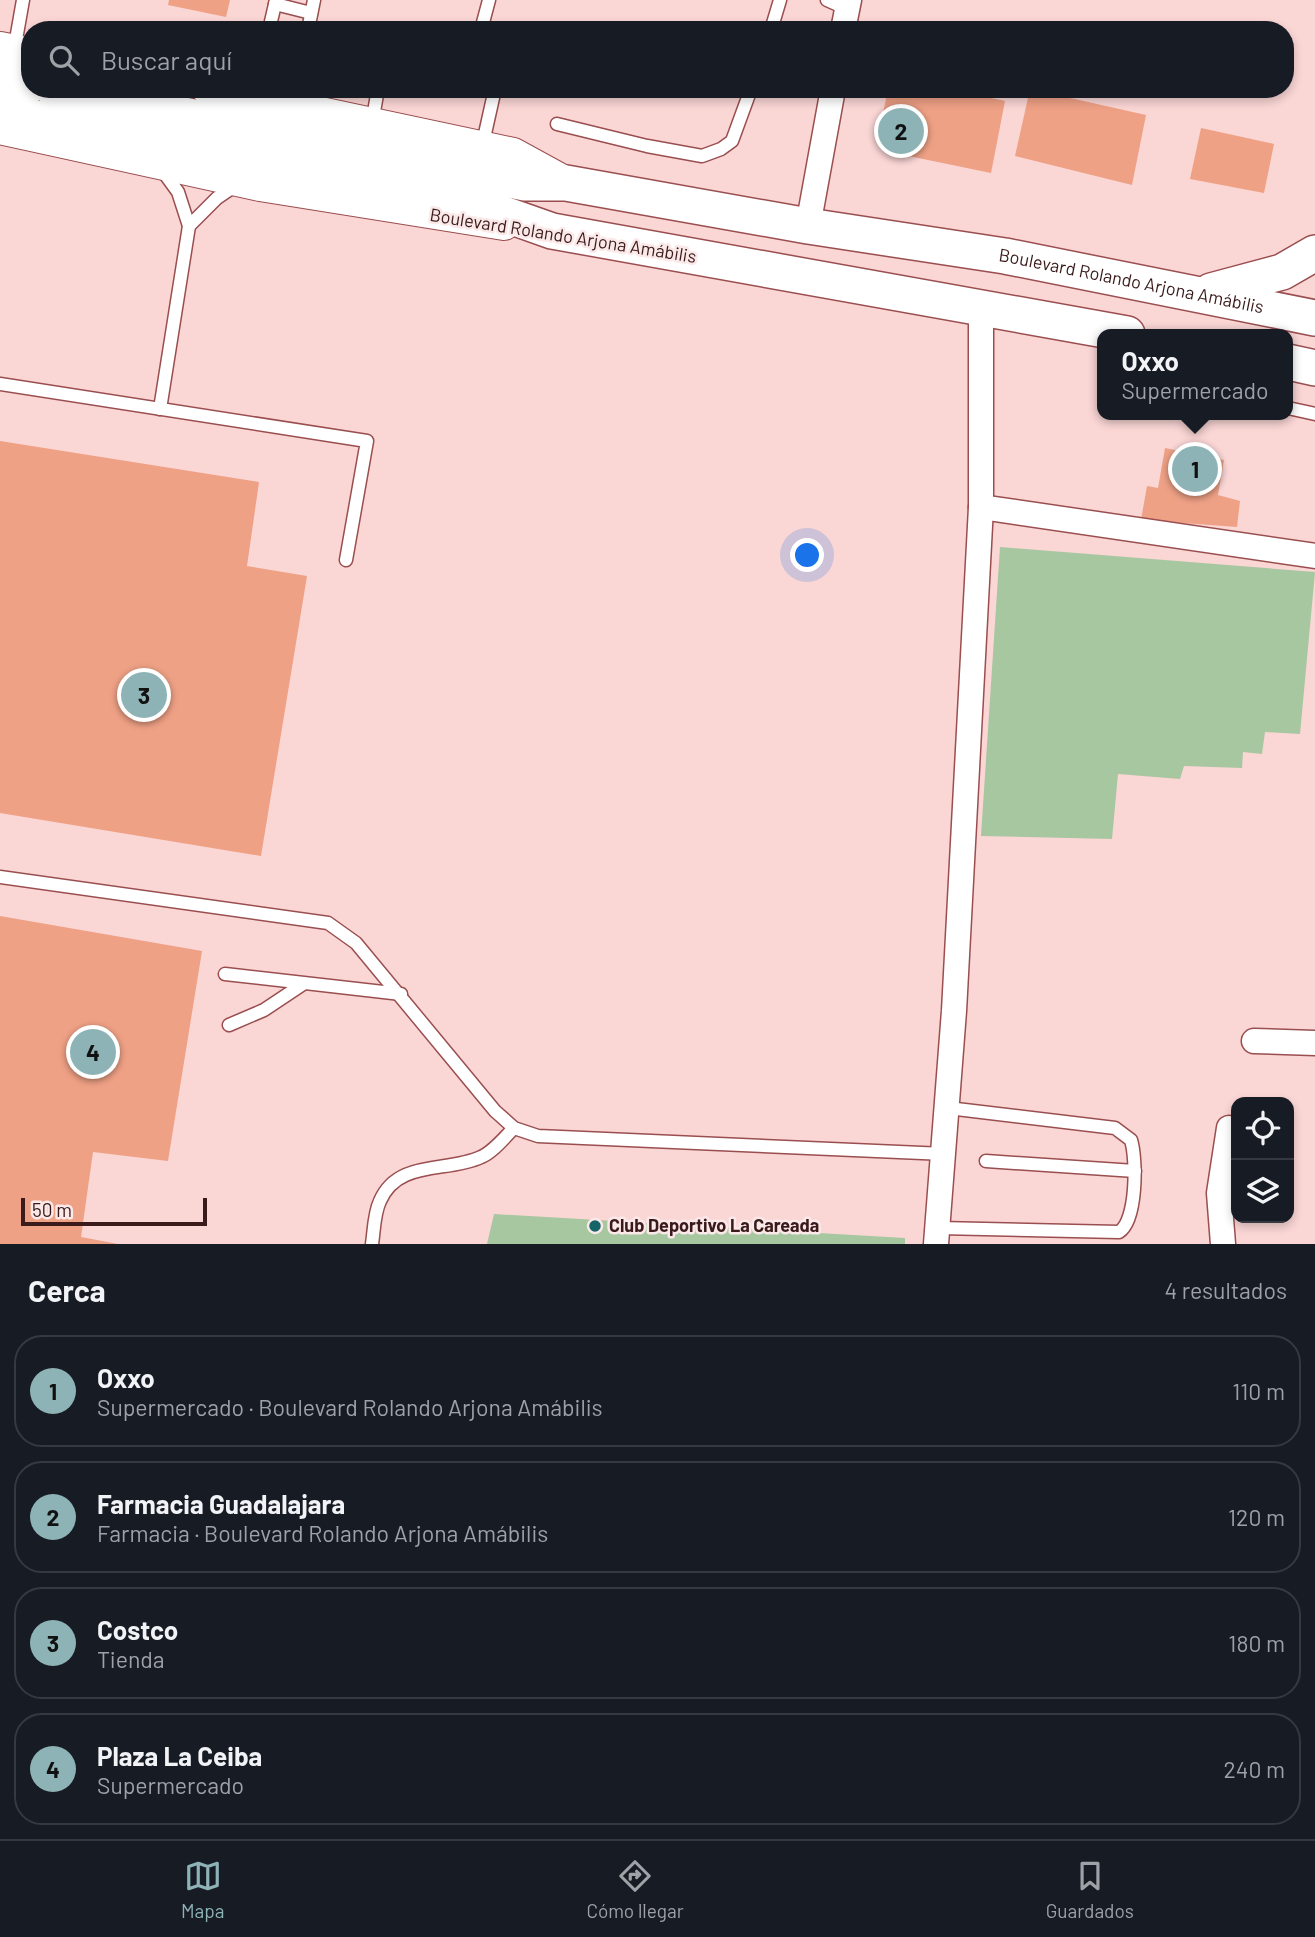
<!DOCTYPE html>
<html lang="es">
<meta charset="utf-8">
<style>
body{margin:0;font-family:Barlow,sans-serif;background:#20242c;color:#f1f3f6}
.controls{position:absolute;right:21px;bottom:21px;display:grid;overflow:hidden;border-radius:14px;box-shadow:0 4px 10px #0003}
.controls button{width:63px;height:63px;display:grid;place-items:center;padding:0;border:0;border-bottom:2px solid #363941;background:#171b24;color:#f1f3f6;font:35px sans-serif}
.scale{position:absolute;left:21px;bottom:18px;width:186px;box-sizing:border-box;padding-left:7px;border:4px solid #3a1a1a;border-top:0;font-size:19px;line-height:24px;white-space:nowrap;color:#3a1a1a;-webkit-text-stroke:5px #fbe8e8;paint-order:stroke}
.you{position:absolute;left:808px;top:556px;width:24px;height:24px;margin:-18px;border:5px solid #fff;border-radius:50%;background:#1a73e8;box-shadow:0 0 0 10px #1a73e833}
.badge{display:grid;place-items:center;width:46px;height:46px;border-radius:50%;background:#8eb3b6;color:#111;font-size:23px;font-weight:700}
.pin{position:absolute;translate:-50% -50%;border:4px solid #fff;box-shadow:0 2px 7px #0006}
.popup{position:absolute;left:1097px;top:329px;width:196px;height:91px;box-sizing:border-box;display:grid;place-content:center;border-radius:14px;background:#171b24;filter:drop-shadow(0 2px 5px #0005);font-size:23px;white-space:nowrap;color:#9ea1a6}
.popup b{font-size:26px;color:#f1f3f6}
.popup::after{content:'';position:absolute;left:50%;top:100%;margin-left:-14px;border:14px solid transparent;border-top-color:#171b24}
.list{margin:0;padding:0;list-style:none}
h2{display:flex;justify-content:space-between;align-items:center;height:91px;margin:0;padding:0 28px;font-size:30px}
h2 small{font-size:23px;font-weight:400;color:#9ea1a6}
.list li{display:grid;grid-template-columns:46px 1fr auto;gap:21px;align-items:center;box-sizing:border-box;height:112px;margin:0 14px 14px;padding:0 14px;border:2px solid #363941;border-radius:28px}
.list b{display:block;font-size:26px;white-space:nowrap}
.list p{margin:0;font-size:23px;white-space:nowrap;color:#9ea1a6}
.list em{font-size:23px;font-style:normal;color:#9ea1a6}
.icon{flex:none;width:38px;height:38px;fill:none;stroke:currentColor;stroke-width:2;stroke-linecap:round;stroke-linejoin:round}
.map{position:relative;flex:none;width:1315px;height:1244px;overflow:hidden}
.search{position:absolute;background:#171b24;box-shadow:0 4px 10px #0003;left:21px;right:21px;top:21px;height:77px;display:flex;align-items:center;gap:18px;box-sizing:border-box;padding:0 24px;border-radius:28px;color:#9ea1a6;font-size:26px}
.sheet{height:595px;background:#171b24}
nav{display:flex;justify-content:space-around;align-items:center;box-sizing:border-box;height:98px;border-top:2px solid #363941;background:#171b24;font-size:19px;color:#9ea1a6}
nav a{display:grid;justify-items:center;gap:4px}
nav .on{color:#8eb3b6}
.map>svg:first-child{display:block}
</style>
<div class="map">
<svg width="1315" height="1244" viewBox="0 0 1315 1244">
<rect width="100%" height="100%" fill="#fad6d5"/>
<g fill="#a7c7a0">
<path d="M1000 547 1315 572 1300 734 1265 732 1262 754 1243 752 1242 768 1184 766 1180 779 1118 774 1112 839 981 836Z"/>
<path d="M494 1214 905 1238V1244H487Z"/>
</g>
<g fill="#efa185">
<path d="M169 0H230L226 17 168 5Z"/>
<path d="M888 89H950L1005 101 991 173 894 153 880 128Z"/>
<path d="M1030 89 1146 115 1132 185 1015 156Z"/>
<path d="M1201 128 1274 144 1264 193 1190 179Z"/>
<path d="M0 441 259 482 247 566 307 576 261 856 0 813Z"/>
<path d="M1165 448 1224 460 1218 495 1240 501 1237 527 1141 520 1147 486 1158 488Z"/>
<path d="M0 916 202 951 168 1161 93 1152 81 1237 118 1244H0Z"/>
</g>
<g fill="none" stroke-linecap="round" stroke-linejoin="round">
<defs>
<g id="service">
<path d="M827 0 847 9"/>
<path d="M275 4 311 13"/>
<path d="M269 30 276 0"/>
<path d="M308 30 314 0"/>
<path d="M481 30 489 0"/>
<path d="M771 30 780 0"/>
<path d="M14 51 23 0"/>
<path d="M372 123 378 89"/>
<path d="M557 124 647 146 702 156 721 149 732 141 751 89"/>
<path d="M482 147 495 89"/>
<path d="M189 226 217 198 236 185"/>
<path d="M0 384 367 441 346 560"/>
<path d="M1288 408 1315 414"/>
<path d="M160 409 189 226 178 192 162 170"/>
<path d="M0 877 328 923 356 943 495 1111 514 1128 538 1136 945 1154"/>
<path d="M225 974 401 994"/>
<path d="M229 1025 264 1010 303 984"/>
<path d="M986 1161 1135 1171"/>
<path d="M939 1228 1119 1232C1137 1221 1137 1160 1131 1140L1115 1128 948 1108"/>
<path d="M372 1244C374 1231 374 1213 380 1201 398 1159 447 1173 481 1157 493 1152 504 1138 514 1128"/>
</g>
<g id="minor">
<path d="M843 30 849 0"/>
<path d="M808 226 833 89"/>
<path d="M981 507 1315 556"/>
<path d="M1254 1041 1315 1043"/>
<path d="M936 1244 954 1011 981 507V310"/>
<path d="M1223 1244 1219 1193 1229 1128"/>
</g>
<g id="tertiary">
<path d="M0 48 30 54"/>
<path d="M208 89 513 154 566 183"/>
<path d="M0 128 260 185 504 224"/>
</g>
<g id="secondary">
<path d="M0 79 30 85"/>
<path id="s1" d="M53 89 525 183H566L808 226 1005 256 1315 318"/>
<path d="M0 111 450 195 552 231 1127 334"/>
<path d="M1211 291 1282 272 1315 253"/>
<path d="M1288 362 1315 368"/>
</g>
</defs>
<use href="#service" stroke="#9a4e4f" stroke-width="15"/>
<use href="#minor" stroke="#9a4e4f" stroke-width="27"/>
<use href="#tertiary" stroke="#9a4e4f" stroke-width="34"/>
<use href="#secondary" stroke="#9a4e4f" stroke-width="38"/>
<use href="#service" stroke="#fff" stroke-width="12"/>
<use href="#minor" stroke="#fff" stroke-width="24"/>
<use href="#tertiary" stroke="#fff" stroke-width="32"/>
<use href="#secondary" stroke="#fff" stroke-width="35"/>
</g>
<circle fill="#146468" stroke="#fbe8e8" stroke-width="2.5" cx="595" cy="1226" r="7"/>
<g text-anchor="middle" stroke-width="5" stroke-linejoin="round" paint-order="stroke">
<g font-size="18" fill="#3a1a1a" stroke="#fbe8e8">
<text transform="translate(563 236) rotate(9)" y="6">Boulevard Rolando Arjona Amábilis</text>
<text dy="6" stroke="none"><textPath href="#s1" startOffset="1096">Boulevard Rolando Arjona Amábilis</textPath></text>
</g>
<g font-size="18" font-weight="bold" fill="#3a1a1a" stroke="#fbe8e8" text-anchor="start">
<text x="609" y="1232">Club Deportivo La Careada</text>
</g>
</g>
</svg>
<div class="controls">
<button><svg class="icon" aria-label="locate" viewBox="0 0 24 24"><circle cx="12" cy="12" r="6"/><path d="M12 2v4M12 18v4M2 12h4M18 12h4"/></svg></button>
<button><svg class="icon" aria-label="layers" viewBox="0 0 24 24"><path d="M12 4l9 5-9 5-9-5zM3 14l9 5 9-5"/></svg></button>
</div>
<div class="scale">50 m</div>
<div class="you"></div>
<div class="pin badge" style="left:1195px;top:469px">1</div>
<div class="popup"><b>Oxxo</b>Supermercado</div>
<div class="pin badge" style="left:901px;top:131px">2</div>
<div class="pin badge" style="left:144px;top:695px">3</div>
<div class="pin badge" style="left:93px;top:1052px">4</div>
<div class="search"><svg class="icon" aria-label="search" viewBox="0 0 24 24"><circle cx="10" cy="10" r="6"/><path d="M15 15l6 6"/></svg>Buscar aquí</div>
</div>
<section class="sheet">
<h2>Cerca<small>4 resultados</small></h2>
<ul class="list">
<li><span class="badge">1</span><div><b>Oxxo</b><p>Supermercado · Boulevard Rolando Arjona Amábilis</p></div><em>110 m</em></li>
<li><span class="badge">2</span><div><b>Farmacia Guadalajara</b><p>Farmacia · Boulevard Rolando Arjona Amábilis</p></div><em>120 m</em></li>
<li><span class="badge">3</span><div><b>Costco</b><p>Tienda</p></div><em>180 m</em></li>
<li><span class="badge">4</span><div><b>Plaza La Ceiba</b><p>Supermercado</p></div><em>240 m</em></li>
</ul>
</section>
<nav>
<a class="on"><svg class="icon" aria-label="map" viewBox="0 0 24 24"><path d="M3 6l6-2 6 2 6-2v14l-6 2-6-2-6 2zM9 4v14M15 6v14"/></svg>Mapa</a>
<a><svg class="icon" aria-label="directions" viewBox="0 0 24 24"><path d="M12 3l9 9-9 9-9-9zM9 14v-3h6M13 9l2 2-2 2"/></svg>Cómo llegar</a>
<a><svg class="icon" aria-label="saved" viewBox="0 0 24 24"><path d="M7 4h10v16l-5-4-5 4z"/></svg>Guardados</a>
</nav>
